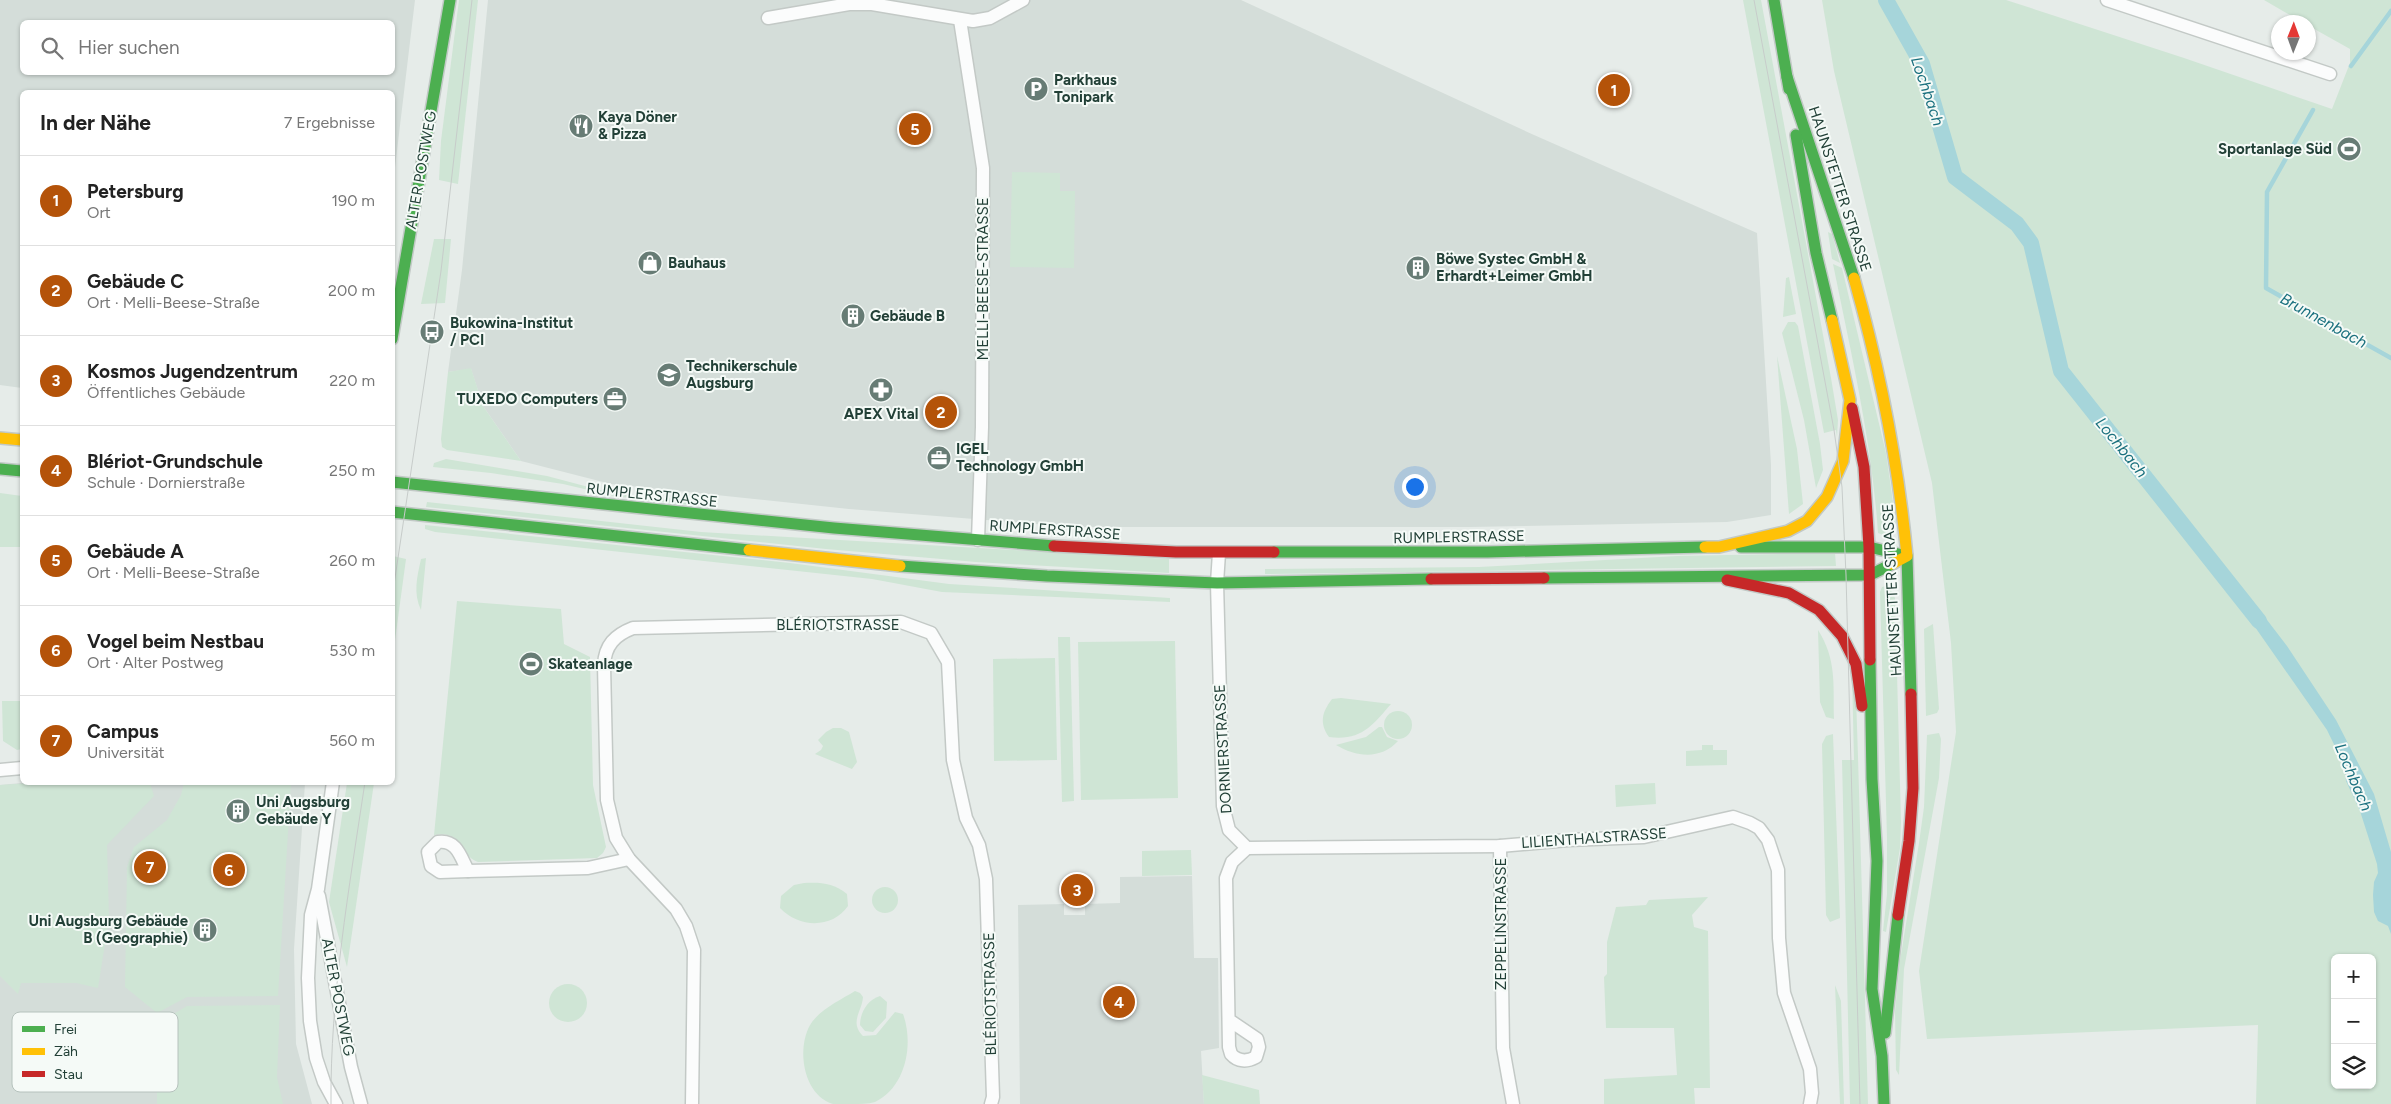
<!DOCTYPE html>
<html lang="de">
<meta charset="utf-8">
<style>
body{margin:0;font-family:Figtree,sans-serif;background:#f2f2f2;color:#222}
.controls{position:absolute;right:15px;bottom:15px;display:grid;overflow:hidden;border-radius:8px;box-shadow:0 1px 4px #0004}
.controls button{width:45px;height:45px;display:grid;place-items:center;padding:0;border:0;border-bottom:1px solid #e0e0e0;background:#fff;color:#222;font:25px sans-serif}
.compass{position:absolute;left:2271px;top:15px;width:45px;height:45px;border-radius:50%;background:#fff;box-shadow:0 1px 4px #0004;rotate:1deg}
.you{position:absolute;left:1414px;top:486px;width:18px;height:18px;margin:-12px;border:4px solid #fff;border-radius:50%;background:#1a73e8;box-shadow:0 0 0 8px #1a73e833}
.badge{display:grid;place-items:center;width:32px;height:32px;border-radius:50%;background:#b45309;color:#fff;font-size:16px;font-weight:700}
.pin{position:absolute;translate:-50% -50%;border:2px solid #fff;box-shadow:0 1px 5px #0006}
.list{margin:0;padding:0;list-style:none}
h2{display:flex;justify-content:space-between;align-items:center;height:65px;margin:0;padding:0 20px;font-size:21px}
h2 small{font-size:16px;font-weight:400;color:#767676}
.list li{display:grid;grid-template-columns:32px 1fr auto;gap:15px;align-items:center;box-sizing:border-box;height:90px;padding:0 20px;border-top:1px solid #e0e0e0}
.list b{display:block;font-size:19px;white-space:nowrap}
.list p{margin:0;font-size:16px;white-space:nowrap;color:#767676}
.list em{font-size:16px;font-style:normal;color:#767676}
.icon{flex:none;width:28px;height:28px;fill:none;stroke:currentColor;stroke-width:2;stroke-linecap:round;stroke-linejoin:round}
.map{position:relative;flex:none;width:2391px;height:1104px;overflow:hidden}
.search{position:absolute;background:#fff;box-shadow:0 1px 4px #0004;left:20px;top:20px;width:375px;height:55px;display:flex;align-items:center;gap:12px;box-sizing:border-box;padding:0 18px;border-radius:8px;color:#767676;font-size:19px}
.panel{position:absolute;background:#fff;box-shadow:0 1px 4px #0004;left:20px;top:90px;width:375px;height:695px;border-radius:8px}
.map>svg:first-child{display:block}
</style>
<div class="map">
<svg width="2391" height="1104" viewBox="0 0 2391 1104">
<rect width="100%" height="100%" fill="#e6ece9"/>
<g fill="#d4ddd9" fill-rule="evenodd">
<path d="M0 0H415L393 184 392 92H22V388L0 385ZM22 22H392V72H22Z"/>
<path d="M488 0H1241L1534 135 1757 233 1771 465V515L1727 522 1469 527H1073L849 509 611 484 521 461 483 406 471 369 448 372 462 270Z"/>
<path d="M32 782 305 783 294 949 296 1044 312 1104H0V785Z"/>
<path d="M1192 876 1194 958H1218L1219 1048 1201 1051 1204 1104H1020L1018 905 1064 904V915H1085V904L1120 903V877Z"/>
</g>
<g fill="#cfe5d5" fill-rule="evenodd">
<path d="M459 0H478L458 184 439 180 441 141Z"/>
<path d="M1743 0H1761L1831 378 1838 420 1837 437 1836 430 1824 433Z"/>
<path d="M1822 0H2006L2184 58 2332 109 2350 63V49L2309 26 2308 22H2302L2264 0H2391V1104H2256L2258 1025 1927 1039 1919 971 1956 732 1951 643 1932 483 1834 71ZM2335 958H2372V1085H2335Z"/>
<path d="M1012 172 1060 173V191H1075L1074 268 1010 267Z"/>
<path d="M1828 232 1832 234 1840 263 1832 259Z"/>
<path d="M434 239H451L445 303 421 304Z"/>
<path d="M1833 264 1842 268 1886 453 1896 523 1892 532 1886 536 1878 533C1872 442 1851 353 1833 264Z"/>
<path d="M1789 277 1796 314 1783 317 1786 278Z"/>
<path d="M1788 322H1795L1798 326 1820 444 1823 470 1816 488 1804 420 1782 333Z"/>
<path d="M1777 356 1797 449 1803 504 1789 514Z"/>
<path d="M471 368 483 406 521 461 447 450 442 447 441 439 448 372Z"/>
<path d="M446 459 547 476 615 494 714 502 708 507 614 496 563 484 491 473 433 467 434 463Z"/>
<path d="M0 493 22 496V547H0Z"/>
<path d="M427 502 701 532 1169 559V573L976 562 826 549 426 507Z"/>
<path d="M425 525 790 563 949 584 1170 598V602L942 592 872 579 435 532 425 529Z"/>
<path d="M1835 553 1836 566 1265 574V569L1479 567 1677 556Z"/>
<path d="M393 556 406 559 393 655 392 556Z"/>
<path d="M426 558 421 610C413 593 417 577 421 559Z"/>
<path d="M1886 586 1890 588 1895 598 1901 822 1900 848 1886 932 1883 931 1887 894V838L1880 592 1882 587Z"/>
<path d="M457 601 561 609 564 644 590 657 593 785 606 847 603 853 597 858 478 862C457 854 465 830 434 835Z"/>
<path d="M1933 624 1939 709 1937 713 1926 716 1924 629Z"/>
<path d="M1818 630C1837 660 1833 685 1834 719L1826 717 1820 702Z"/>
<path d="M1058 637H1070L1074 801 1062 802Z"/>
<path d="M1175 641 1178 798 1081 800 1078 642Z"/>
<path d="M1055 658 1057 760 994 761 993 659Z"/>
<path d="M1852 675 1856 696 1858 757 1868 1104H1850L1842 760H1854Z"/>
<path d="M1341 698 1391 704C1372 726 1361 741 1329 737 1319 723 1322 712 1332 699Z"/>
<path d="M2 701H22V749L17 750 3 741Z"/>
<circle cx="1398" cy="725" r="14"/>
<path d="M1379 727H1382L1387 737 1398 741C1381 760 1356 757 1336 745L1366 737Z"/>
<path d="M833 728H841L849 732 857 762 852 769 815 754 821 750 823 746 818 740 826 732Z"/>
<path d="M1939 733 1941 739 1939 778 1904 969 1899 1075 1896 1070 1895 1011 1900 961 1919 843 1924 807 1927 735Z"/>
<path d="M1833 734 1840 918 1830 922 1826 915 1822 744 1826 736Z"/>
<path d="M1702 745H1713V750H1727V765L1686 766V751L1702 750Z"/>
<path d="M32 783H150L154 796 107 845 109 918 98 988 76 983H21L18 994 0 976V785Z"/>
<path d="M184 783H291L278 996 187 997 157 1013 125 987 127 867 134 847 167 820 181 795Z"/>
<path d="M347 783H374L347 967 329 902Z"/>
<path d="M1655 783 1656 804 1616 807 1615 785Z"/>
<path d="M1191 850 1192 875 1142 876V851Z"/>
<path d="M804 883C820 882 834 883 847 894L848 906C832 929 799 928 780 908L781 896 794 885Z"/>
<circle cx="885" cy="900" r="13"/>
<path d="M1708 897 1692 915 1694 927 1708 931 1710 1088H1694L1695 1104H1604V1079L1677 1075 1674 1028H1606L1604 977 1607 974V942L1616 907 1646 905 1649 900Z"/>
<circle cx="568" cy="1003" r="19"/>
<path d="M1835 985 1841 1001 1844 1104H1840Z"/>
<path d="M855 991 860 993 863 997C862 1012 849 1022 863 1036L876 1035 895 1012 903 1014C914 1044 906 1087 875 1102 868 1104 860 1104 853 1104 847 1104 839 1104 833 1104 805 1096 797 1054 808 1029 816 1011 839 1001 855 991Z"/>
<path d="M880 996 887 1002 886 1018 873 1032 865 1031 860 1025C860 1013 867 1000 880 996Z"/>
<path d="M280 1005 277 1077 283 1104H157V1024L187 1006Z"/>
<path d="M1202 1075 1259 1090 1260 1104H1204Z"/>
</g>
<path fill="#a6d5da" d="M2251 599 2287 646 2336 720 2374 794 2391 852V934L2388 926 2378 921 2374 912 2373 895 2374 882 2378 873 2377 864 2360 811 2346 781 2345 767 2327 730 2241 607Z"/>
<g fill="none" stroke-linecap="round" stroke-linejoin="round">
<g stroke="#a6d5da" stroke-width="4.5">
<path d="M2351 66 2391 11"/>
<path d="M2313 110 2267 192 2266 288 2391 358"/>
</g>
<path stroke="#a6d5da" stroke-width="16" d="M1886 0 1922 64 1955 177 2017 224 2031 243 2061 371 2259 621"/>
<defs>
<g id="street">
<path d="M2107 0 2330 74"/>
<path d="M768 18 849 4H872L973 21 990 18 1023 0"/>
<path d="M960 20 983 168 982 427 978 540"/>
<path d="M1219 553 1217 583 1223 806 1229 830 1247 848"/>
<path d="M0 770 22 768"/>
<path d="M333 782 318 889 311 915 308 978 310 1021 316 1058 324 1082 336 1104"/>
<path d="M438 842C457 839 461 858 468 871L440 872 431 866 428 852Z"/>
<path d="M1500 846 1503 1048 1513 1104"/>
<path d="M1247 848 1500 846 1568 840 1644 837 1733 817 1750 823 1759 828 1768 840 1778 870 1779 938 1784 993 1810 1069 1812 1093 1810 1104"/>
<path d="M468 871 588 868 629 859"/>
<path d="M319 896 351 1067 361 1104"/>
<path d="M1229 1020 1257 1039 1259 1047 1256 1057C1247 1062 1238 1062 1231 1054L1229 1047 1226 878 1232 862 1247 848"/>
<path d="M692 1104 694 950 686 926 676 909 629 859 616 838 607 800 604 665C605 645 615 635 633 628L901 622 931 633 948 662 953 760 966 818 979 845 986 879 993 1097 991 1104"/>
</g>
<g id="fast">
<path d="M1774 0 1789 89"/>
<path d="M1787 77 1854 278"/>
<path d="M1796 135 1816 253 1832 320"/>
<path d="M392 339 450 0"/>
<path d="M0 469 22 471"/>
<path d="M392 482 834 528 1054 546"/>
<path d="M392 512 749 550"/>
<path d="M1741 547H1869L1907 556 1911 694"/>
<path d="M1274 552H1487L1705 547"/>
<path d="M900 566 1047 576 1217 583 1431 579"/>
<path d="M1544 578 1870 575 1892 564"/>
<path d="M1870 660 1872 779 1877 861 1872 989 1882 1056 1884 1104"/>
<path d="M1885 1033 1898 915"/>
</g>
<g id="slow">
<path d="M1854 278C1880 370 1898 462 1907 556L1892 564"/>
<path d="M0 438 22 440"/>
<path d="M1705 547H1719L1788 531 1807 521 1827 497 1843 461 1850 400 1832 320"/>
<path d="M749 550 900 566"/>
</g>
<g id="jam">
<path d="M1852 408 1864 467 1869 547 1870 660"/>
<path d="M1054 546 1176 552H1274"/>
<path d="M1431 579 1544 578"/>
<path d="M1727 580 1789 593 1819 610 1842 636 1856 664 1862 706"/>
<path d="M1898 915 1909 841 1913 788 1911 694"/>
</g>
</defs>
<use href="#street" stroke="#c3c9c6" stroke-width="15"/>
<use href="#fast" stroke="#c2c9c6" stroke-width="14"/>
<use href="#slow" stroke="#c2c9c6" stroke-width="14"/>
<use href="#jam" stroke="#c2c9c6" stroke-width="14"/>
<use href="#street" stroke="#fbfcfc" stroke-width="12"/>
<use href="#fast" stroke="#4caf50" stroke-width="11"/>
<use href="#slow" stroke="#ffc107" stroke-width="11"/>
<use href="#jam" stroke="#c62828" stroke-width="11"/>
<g stroke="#c7ccca" stroke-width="1">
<path d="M1754 0 1834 430 1842 487 1846 575 1860 1104"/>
<path d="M392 598 441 271 472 0"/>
<path d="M331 1104C330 996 349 889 365 782"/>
</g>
</g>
<defs>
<symbol id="parking-disc" viewBox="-11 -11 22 22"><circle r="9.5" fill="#677c75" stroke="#f5faf7"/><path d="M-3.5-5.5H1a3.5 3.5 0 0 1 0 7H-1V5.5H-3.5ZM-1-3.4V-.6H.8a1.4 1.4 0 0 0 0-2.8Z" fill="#fff"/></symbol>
<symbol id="restaurant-disc" viewBox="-11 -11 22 22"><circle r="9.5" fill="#677c75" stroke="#f5faf7"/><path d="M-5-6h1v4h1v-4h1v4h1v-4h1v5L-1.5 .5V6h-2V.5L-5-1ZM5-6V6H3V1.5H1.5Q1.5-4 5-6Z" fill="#fff"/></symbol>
<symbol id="stadium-disc" viewBox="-11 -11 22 22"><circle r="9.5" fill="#677c75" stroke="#f5faf7"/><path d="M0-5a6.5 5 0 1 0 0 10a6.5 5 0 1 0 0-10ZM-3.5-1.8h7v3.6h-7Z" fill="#fff"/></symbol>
<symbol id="shop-disc" viewBox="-11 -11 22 22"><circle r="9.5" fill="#677c75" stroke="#f5faf7"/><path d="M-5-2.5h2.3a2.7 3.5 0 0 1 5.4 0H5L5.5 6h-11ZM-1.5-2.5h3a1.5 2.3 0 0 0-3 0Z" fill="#fff"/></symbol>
<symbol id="building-disc" viewBox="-11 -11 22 22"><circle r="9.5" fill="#677c75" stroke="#f5faf7"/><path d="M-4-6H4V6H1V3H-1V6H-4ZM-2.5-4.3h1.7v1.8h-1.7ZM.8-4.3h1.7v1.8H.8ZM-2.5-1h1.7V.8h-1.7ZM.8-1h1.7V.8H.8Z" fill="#fff"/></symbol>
<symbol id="bus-disc" viewBox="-11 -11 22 22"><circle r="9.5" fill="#677c75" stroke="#f5faf7"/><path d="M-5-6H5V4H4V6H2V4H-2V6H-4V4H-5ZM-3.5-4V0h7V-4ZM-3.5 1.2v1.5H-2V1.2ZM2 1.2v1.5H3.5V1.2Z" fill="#fff"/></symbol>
<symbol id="school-disc" viewBox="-11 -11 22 22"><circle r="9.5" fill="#677c75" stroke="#f5faf7"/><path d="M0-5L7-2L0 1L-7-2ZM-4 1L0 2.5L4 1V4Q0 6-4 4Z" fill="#fff"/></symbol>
<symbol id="pharmacy-disc" viewBox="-11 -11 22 22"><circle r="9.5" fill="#677c75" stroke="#f5faf7"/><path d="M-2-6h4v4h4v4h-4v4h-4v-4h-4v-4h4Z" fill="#fff"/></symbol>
<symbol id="office-disc" viewBox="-11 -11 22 22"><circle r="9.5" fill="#677c75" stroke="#f5faf7"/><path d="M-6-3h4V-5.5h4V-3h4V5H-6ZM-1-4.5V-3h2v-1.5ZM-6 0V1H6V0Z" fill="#fff"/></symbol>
</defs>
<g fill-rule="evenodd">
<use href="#parking-disc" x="1022" y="75" width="28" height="28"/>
<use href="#restaurant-disc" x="567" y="112" width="28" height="28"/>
<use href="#stadium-disc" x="2335" y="135" width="28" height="28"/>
<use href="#shop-disc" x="636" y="249" width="28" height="28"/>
<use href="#building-disc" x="1404" y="254" width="28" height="28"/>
<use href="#building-disc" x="839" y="302" width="28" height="28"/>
<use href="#bus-disc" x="418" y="318" width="28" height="28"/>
<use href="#school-disc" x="655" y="361" width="28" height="28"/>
<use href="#pharmacy-disc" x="867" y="376" width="28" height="28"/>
<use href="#office-disc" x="601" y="385" width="28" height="28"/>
<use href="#office-disc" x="925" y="444" width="28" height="28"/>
<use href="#stadium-disc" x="517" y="650" width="28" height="28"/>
<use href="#building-disc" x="224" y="797" width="28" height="28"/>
<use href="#building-disc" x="191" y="916" width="28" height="28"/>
</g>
<g text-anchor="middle" stroke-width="4" stroke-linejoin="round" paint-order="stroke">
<g font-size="15" font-weight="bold" fill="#224037" stroke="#f5faf7" text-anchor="start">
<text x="1054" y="85">Parkhaus<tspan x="1054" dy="17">Tonipark</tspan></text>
<text x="598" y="122">Kaya Döner<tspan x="598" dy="17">&amp; Pizza</tspan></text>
<text x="2332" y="154" text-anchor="end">Sportanlage Süd</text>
<text x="1436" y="264">Böwe Systec GmbH &amp;<tspan x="1436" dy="17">Erhardt+Leimer GmbH</tspan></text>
<text x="668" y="268">Bauhaus</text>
<text x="870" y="321">Gebäude B</text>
<text x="450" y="328">Bukowina-Institut<tspan x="450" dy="17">/ PCI</tspan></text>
<text x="686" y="371">Technikerschule<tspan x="686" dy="17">Augsburg</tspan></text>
<text x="598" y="404" text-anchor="end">TUXEDO Computers</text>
<text x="881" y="419" text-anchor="middle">APEX Vital</text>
<text x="956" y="454">IGEL<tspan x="956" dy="17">Technology GmbH</tspan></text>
<text x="548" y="669">Skateanlage</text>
<text x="256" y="807">Uni Augsburg<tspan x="256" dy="17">Gebäude Y</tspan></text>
<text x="188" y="926" text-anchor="end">Uni Augsburg Gebäude<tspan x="188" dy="17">B (Geographie)</tspan></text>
</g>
<g font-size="15" fill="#224037" stroke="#f5faf7">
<text transform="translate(421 170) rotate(-80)" y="5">ALTER POSTWEG</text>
<text transform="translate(1840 189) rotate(72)" y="5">HAUNSTETTER STRASSE</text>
<text transform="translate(983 279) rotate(-90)" y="5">MELLI-BEESE-STRASSE</text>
<text transform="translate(652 495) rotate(6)" y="5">RUMPLERSTRASSE</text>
<text transform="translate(1055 530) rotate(4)" y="5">RUMPLERSTRASSE</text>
<text transform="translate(1459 537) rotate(-1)" y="5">RUMPLERSTRASSE</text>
<text transform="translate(1892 590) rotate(-93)" y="5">HAUNSTETTER STRASSE</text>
<text x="838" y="630">BLÉRIOTSTRASSE</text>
<text transform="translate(1223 749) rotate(-93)" y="5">DORNIERSTRASSE</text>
<text transform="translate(1594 838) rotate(-4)" y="5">LILIENTHALSTRASSE</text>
<text transform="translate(1501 924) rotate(-90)" y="5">ZEPPELINSTRASSE</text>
<text transform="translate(990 994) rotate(-91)" y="5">BLÉRIOTSTRASSE</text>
<text transform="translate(338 997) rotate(79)" y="5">ALTER POSTWEG</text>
</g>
<g font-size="16" font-style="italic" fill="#1a707e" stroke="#f5faf7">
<text transform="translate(1928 91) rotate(71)" y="6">Lochbach</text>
<text transform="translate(2324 320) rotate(29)" y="6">Brunnenbach</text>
<text transform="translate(2122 447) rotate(51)" y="6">Lochbach</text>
<text transform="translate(2354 777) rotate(67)" y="6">Lochbach</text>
</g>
</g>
<rect x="12" y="1012" width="166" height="80" rx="8" fill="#f5faf7" stroke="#b6c2bd" stroke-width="1"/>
<rect x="22" y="1026" width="23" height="6" fill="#4caf50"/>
<rect x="22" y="1048" width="23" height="7" fill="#ffc107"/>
<rect x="22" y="1071" width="23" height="6" fill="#c62828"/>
<g font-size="14" fill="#224037">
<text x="54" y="1034">Frei</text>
<text x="54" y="1056">Zäh</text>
<text x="54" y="1079">Stau</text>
</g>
</svg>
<div class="controls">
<button>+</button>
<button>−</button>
<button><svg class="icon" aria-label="layers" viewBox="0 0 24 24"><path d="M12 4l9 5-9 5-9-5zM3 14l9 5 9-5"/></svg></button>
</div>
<svg class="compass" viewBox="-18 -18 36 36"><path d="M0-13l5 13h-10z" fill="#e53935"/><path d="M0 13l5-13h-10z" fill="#767676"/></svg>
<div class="you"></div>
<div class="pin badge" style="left:1614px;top:90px">1</div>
<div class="pin badge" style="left:941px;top:412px">2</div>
<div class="pin badge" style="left:1077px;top:890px">3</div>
<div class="pin badge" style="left:1119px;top:1002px">4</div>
<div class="pin badge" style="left:915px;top:129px">5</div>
<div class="pin badge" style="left:229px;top:870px">6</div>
<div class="pin badge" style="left:150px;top:867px">7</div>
<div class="search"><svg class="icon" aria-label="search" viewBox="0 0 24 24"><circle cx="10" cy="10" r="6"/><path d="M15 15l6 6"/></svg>Hier suchen</div>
<section class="panel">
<h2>In der Nähe<small>7 Ergebnisse</small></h2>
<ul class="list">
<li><span class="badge">1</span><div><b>Petersburg</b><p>Ort</p></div><em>190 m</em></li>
<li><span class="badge">2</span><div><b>Gebäude C</b><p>Ort · Melli-Beese-Straße</p></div><em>200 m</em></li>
<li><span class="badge">3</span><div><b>Kosmos Jugendzentrum</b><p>Öffentliches Gebäude</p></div><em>220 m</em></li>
<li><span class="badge">4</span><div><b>Blériot-Grundschule</b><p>Schule · Dornierstraße</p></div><em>250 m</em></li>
<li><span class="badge">5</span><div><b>Gebäude A</b><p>Ort · Melli-Beese-Straße</p></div><em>260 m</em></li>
<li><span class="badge">6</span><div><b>Vogel beim Nestbau</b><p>Ort · Alter Postweg</p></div><em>530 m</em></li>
<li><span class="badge">7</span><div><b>Campus</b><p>Universität</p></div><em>560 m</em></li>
</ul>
</section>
</div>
